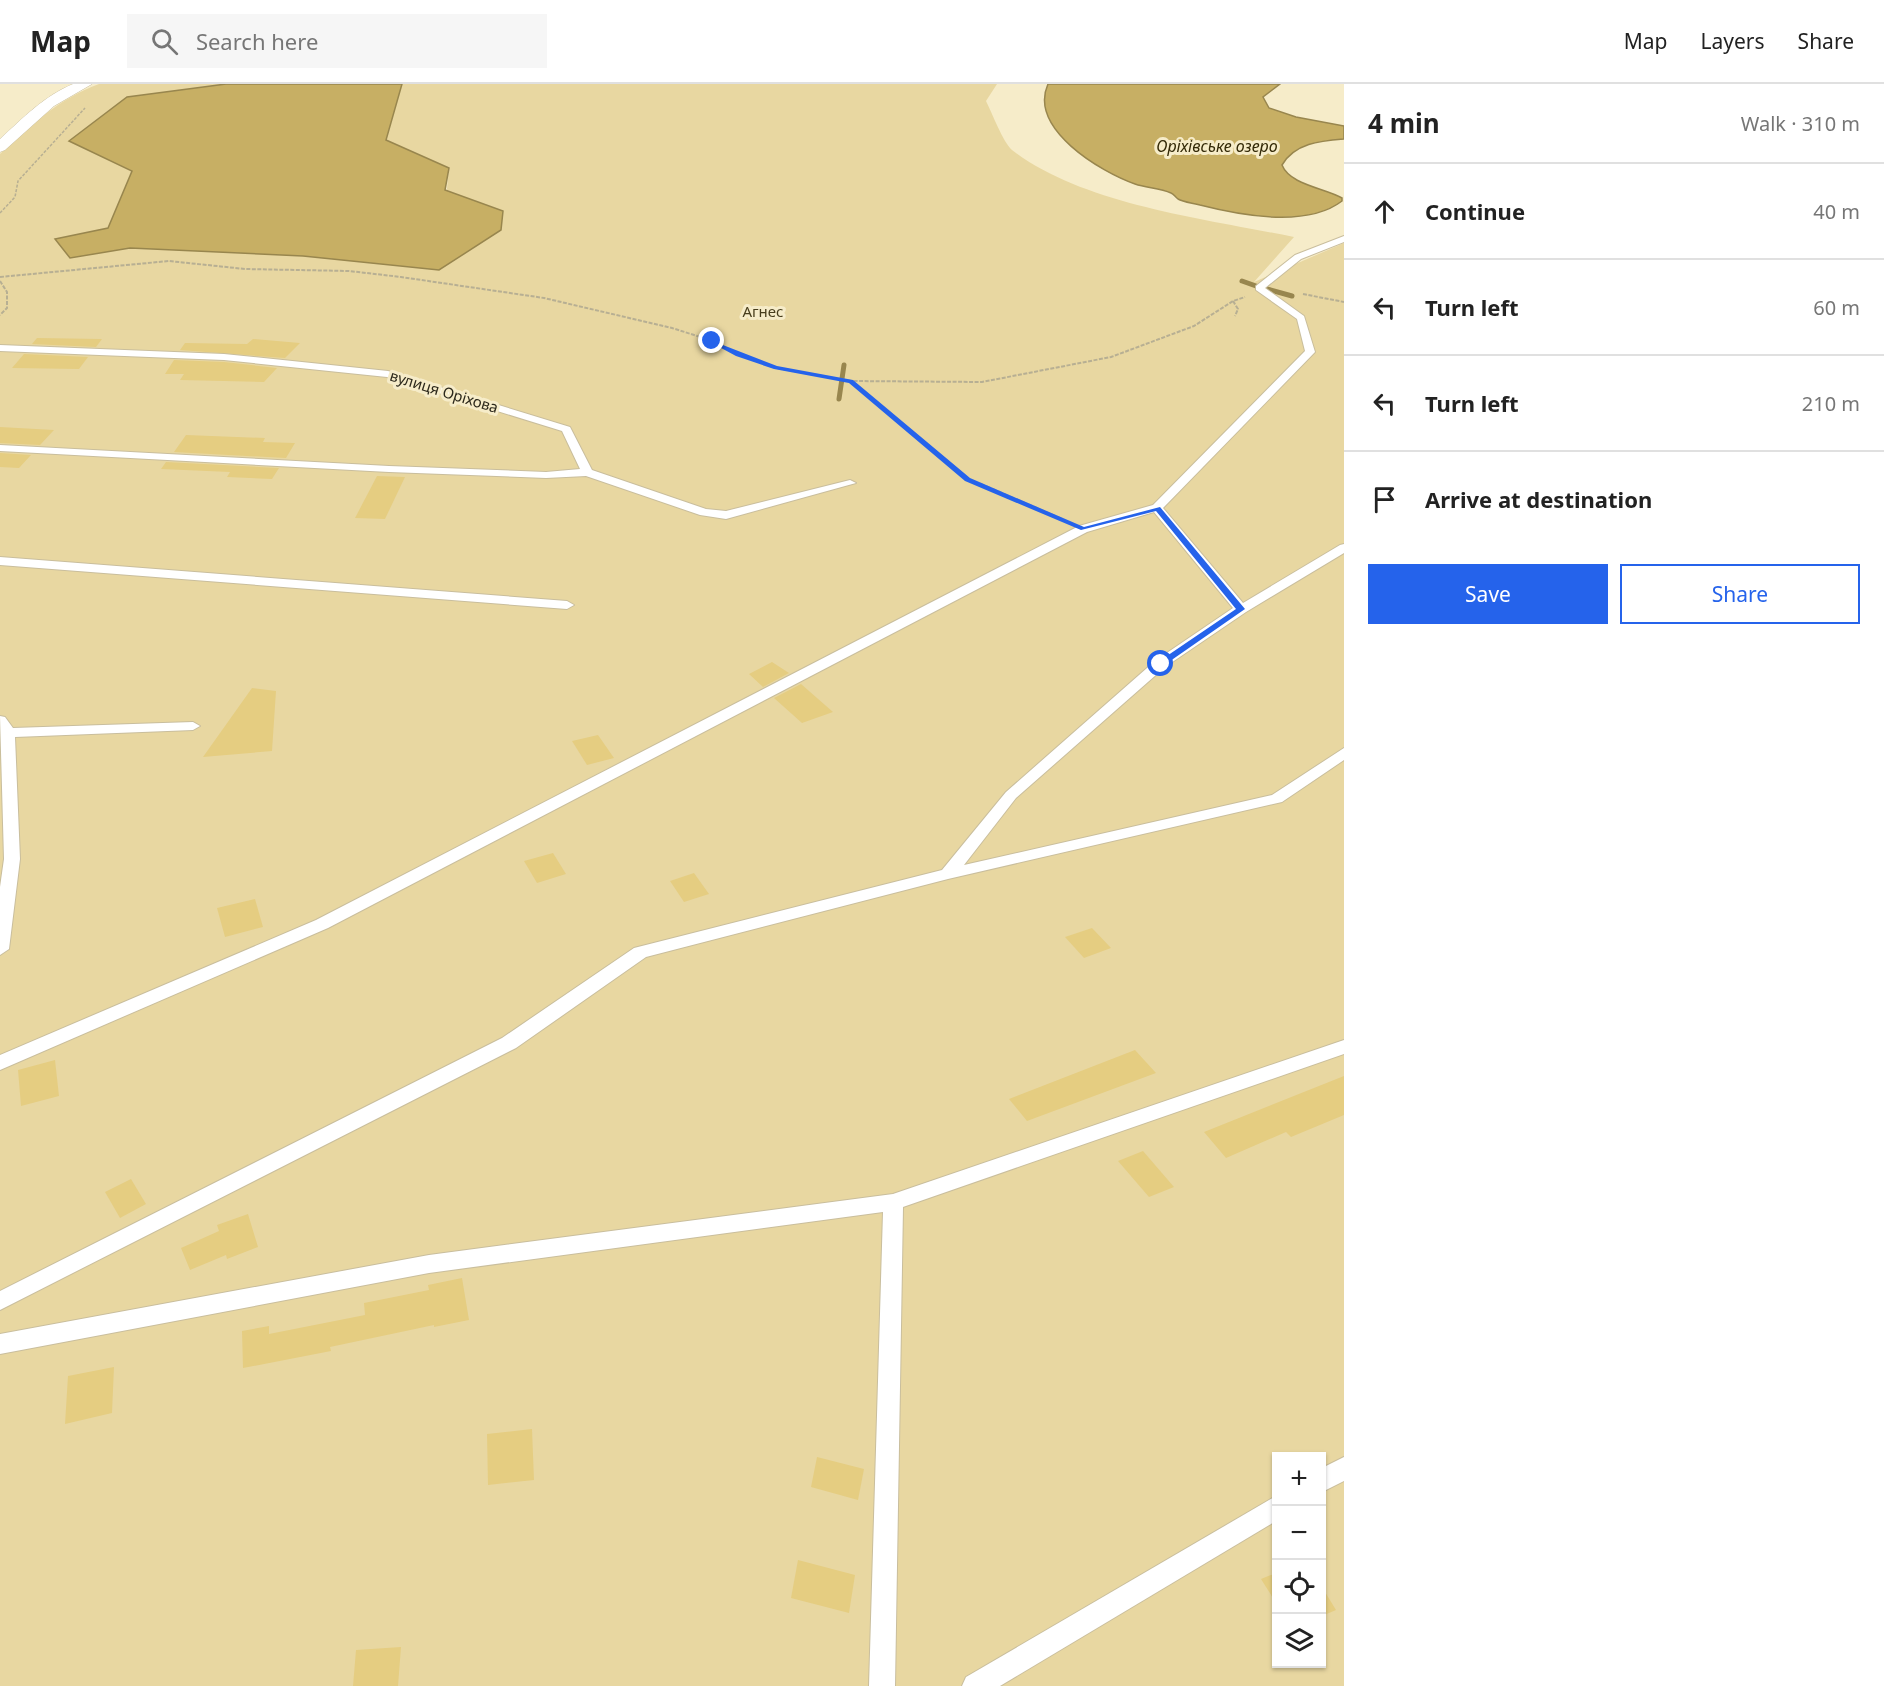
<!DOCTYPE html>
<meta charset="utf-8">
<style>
body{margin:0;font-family:"Noto Sans",sans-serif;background:#f6f6f6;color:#222}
.controls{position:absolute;right:18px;bottom:18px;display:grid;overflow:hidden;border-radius:0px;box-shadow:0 2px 4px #0004}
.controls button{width:54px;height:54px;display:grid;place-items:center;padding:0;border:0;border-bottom:2px solid #e0e0e0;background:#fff;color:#222;font:30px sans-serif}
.stop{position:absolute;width:18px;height:18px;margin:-14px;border:4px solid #2563eb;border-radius:50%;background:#fff}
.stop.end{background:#2563eb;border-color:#fff;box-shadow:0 2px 6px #0008}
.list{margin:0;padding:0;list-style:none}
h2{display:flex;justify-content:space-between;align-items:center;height:78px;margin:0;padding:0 24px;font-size:26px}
h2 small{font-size:20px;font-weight:400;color:#767676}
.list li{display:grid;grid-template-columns:39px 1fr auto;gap:18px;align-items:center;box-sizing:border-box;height:96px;padding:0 24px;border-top:2px solid #e0e0e0}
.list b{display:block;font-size:22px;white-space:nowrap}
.list em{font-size:20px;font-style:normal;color:#767676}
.actions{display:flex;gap:12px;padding:18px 24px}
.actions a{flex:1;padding:14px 0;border:2px solid #2563eb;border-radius:0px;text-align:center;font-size:21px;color:#2563eb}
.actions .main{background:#2563eb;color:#fff}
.icon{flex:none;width:33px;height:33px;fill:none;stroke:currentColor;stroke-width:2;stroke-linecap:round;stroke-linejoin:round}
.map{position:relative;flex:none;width:1344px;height:1602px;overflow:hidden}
header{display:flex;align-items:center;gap:36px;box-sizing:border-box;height:84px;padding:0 30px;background:#fff;border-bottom:2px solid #e0e0e0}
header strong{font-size:28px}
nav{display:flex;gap:33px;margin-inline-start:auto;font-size:21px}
.search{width:420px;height:54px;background:#f6f6f6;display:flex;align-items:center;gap:15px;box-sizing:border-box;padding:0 21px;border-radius:0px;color:#767676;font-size:22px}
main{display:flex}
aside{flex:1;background:#fff}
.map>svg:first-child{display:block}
</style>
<header>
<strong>Map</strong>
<div class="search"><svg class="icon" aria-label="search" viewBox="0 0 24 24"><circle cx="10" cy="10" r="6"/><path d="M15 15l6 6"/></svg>Search here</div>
<nav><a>Map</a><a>Layers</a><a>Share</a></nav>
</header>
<main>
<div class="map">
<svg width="1344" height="1602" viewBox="0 0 1344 1602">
<rect width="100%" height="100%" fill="#f6ecc9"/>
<path fill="#e8d7a1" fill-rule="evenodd" d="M99 0H226L127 13 69 57 132 86 108 144 56 155 70 173 129 164 303 172 439 186 449 84 386 56 402 0H997L986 17C992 29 1003 58 1012 66 1083 121 1207 135 1294 153L1254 198 1344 159V1602H0V70C32 40 57 16 99 0ZM1276 1372H1322V1580H1276Z"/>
<g fill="#c7af64" stroke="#98864e" stroke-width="1.5">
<path d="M226 0H402L386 56 449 84 445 106 503 127 501 146 439 186 303 172 130 164 70 174 55 155 108 144 132 87 69 57 127 13Z"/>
<path d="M1048 0H1280L1263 13 1269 24 1296 33 1344 42V55C1320 57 1295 59 1282 81 1290 101 1325 104 1342 114V117C1307 144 1239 131 1200 121 1193 119 1183 118 1178 115 1175 113 1174 110 1171 109 1160 104 1147 104 1135 100 1101 88 1028 45 1048 0Z"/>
</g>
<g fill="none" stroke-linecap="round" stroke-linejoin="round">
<g stroke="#98864e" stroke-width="5">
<path d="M1242 197 1256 202"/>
<path d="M1267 205 1292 212"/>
<path d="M839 315 844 281"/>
</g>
</g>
<g fill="#e5cd81">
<path d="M37 254 102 255 96 263 32 260Z"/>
<path d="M253 255 300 259 285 274 180 266 185 259 247 260Z"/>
<path d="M24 270 88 273 79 285 12 284Z"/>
<path d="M174 276 224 278 277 284 264 298 180 296 184 290H165Z"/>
<path d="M0 343 54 346 40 361 0 359Z"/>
<path d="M186 351 265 354 263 358 295 359 286 374 174 368Z"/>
<path d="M0 369 31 371 19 384 0 383Z"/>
<path d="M166 378 279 384 272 395 227 393 230 388 161 385Z"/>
<path d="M377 392 405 393 385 435 355 434Z"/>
<path d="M772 578 789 589 763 603 749 590Z"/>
<path d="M801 600 833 628 802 639 774 614Z"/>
<path d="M252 604 276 607 272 667 203 673Z"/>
<path d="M598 651 614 674 587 681 572 657Z"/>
<path d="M553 769 566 790 537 799 524 777Z"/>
<path d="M694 789 709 810 684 818 670 797Z"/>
<path d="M255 815 263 843 225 853 217 824Z"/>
<path d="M1092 844 1111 864 1084 874 1065 853Z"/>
<path d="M1135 966 1156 989 1027 1037 1009 1015Z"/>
<path d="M55 976 59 1012 21 1022 18 986Z"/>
<path d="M1344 992V1031L1291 1053 1286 1048 1226 1074 1204 1048Z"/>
<path d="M1143 1067 1174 1103 1149 1113 1118 1077Z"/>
<path d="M131 1095 146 1120 120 1134 105 1108Z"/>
<path d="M248 1130 258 1163 227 1175 226 1171 190 1186 181 1164 219 1147 217 1141Z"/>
<path d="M462 1194 469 1236 434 1243V1241L330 1263 331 1267 243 1284 242 1247 269 1242V1250L365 1231 364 1219 429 1206 428 1201Z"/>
<path d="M114 1283 112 1329 65 1340 68 1292Z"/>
<path d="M532 1345 534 1396 488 1401 487 1350Z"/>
<path d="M817 1373 864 1385 858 1416 811 1403Z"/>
<path d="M798 1476 855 1491 849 1529 791 1514Z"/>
<path d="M1276 1489V1519L1261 1495Z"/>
<path d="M1322 1503 1336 1526 1322 1532Z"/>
<path d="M401 1563 398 1602H353L356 1566Z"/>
</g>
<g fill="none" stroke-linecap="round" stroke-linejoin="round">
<defs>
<g id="lane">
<path d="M1344 152V158L1301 175 1265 204 1304 232 1315 268 1163 424 1243 519 1340 461 1344 460V469L1246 528 1165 583 1016 714 964 781 1272 711 1344 664V676L1282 718 948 795 646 873 516 964 0 1226V1207L502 954 634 864 942 786 1006 708 1155 577 1233 524 1154 428 1087 448 328 844 0 986V971L316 836 1079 442 1153 421 1305 267 1297 235 1256 206V202L1295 171Z"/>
<path d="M0 261 224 270 388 287 570 343 592 386 706 425 726 427 850 396 856 399 726 435 700 431 586 392 546 394 389 388 0 367V361L389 382 546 388 580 385 562 347 387 293 224 276 0 267Z"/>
<path d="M0 473 567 517 574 521 567 525 0 481Z"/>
<path d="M0 632 5 633 13 644 193 638 200 642 193 646 15 653 20 775 9 865 0 871V803L4 775Z"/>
<path d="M1344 956V970L903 1123 895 1602H869L883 1128 429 1189 0 1270V1250L429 1171 893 1110Z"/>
<path d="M1344 1373V1397L1322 1408V1384Z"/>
<path d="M1276 1412V1437L1000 1602H962L966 1593Z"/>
</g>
<path id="street" d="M73 0H92L54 22 5 66 0 68V55C23 34 44 12 73 0Z"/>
</defs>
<use href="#lane" stroke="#c9be9d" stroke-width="2"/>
<use href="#street" stroke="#c9be9d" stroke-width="1"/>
<path stroke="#b7af93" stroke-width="1.5" stroke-dasharray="3 1.5" stroke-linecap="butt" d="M0 129 15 113 18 97 85 24"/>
<g stroke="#b7af93" stroke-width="2" stroke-dasharray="4 1.5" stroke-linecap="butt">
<path d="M0 193 169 177 245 185 349 187 401 193 544 214 672 244 713 257 739 271 776 284 851 297 982 298 1111 273 1194 242 1233 217 1245 213"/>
<path d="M0 197 7 208V224L0 231"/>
<path d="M1303 210 1344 218"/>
<path d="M1233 217 1238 225 1235 232"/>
<path d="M851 297 967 395 983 402"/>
</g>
<path stroke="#b7af93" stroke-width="3" stroke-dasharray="4.5 2" stroke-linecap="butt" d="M980 400 1061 435"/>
<use href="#lane" fill="#fff" fill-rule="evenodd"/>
<use href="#street" fill="#fff" fill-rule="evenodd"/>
</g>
<path fill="#2563eb" d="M710 256 777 282 853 296 970 394 1084 443 1160 423 1245 525 1163 582H1158V578L1236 525 1156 427 1081 446 965 397 849 299 774 285 736 272 710 258Z"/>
<g text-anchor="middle" stroke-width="6" stroke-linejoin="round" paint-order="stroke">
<g font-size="15" fill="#483e1d" stroke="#f6ecc9">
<text x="763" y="233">Агнес</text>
</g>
<g font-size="15" fill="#2c281b" stroke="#f6ecc9">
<text transform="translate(444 308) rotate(17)" y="5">вулиця Оріхова</text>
</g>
<g font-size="16" font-style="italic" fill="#342a08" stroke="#f6ecc9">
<text x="1217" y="68">Оріхівське озеро</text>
</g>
</g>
</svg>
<div class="controls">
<button>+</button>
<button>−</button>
<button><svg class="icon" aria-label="locate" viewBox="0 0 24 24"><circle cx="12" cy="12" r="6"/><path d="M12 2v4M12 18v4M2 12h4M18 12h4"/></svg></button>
<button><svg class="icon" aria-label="layers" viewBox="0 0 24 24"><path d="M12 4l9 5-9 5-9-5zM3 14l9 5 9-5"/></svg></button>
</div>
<div class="stop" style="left:1161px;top:580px"></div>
<div class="stop end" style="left:712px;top:257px"></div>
</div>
<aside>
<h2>4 min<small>Walk · 310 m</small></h2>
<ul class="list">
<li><svg class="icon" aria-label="ahead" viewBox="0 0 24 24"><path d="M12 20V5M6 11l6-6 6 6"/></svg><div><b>Continue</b></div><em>40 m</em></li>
<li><svg class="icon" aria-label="left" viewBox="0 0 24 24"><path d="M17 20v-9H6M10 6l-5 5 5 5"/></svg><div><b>Turn left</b></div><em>60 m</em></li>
<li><svg class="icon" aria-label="left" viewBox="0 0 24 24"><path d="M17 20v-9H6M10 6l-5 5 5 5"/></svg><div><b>Turn left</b></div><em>210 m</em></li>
<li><svg class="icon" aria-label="arrive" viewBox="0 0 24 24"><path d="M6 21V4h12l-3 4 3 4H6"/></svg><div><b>Arrive at destination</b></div></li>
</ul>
<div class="actions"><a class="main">Save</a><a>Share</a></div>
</aside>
</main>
